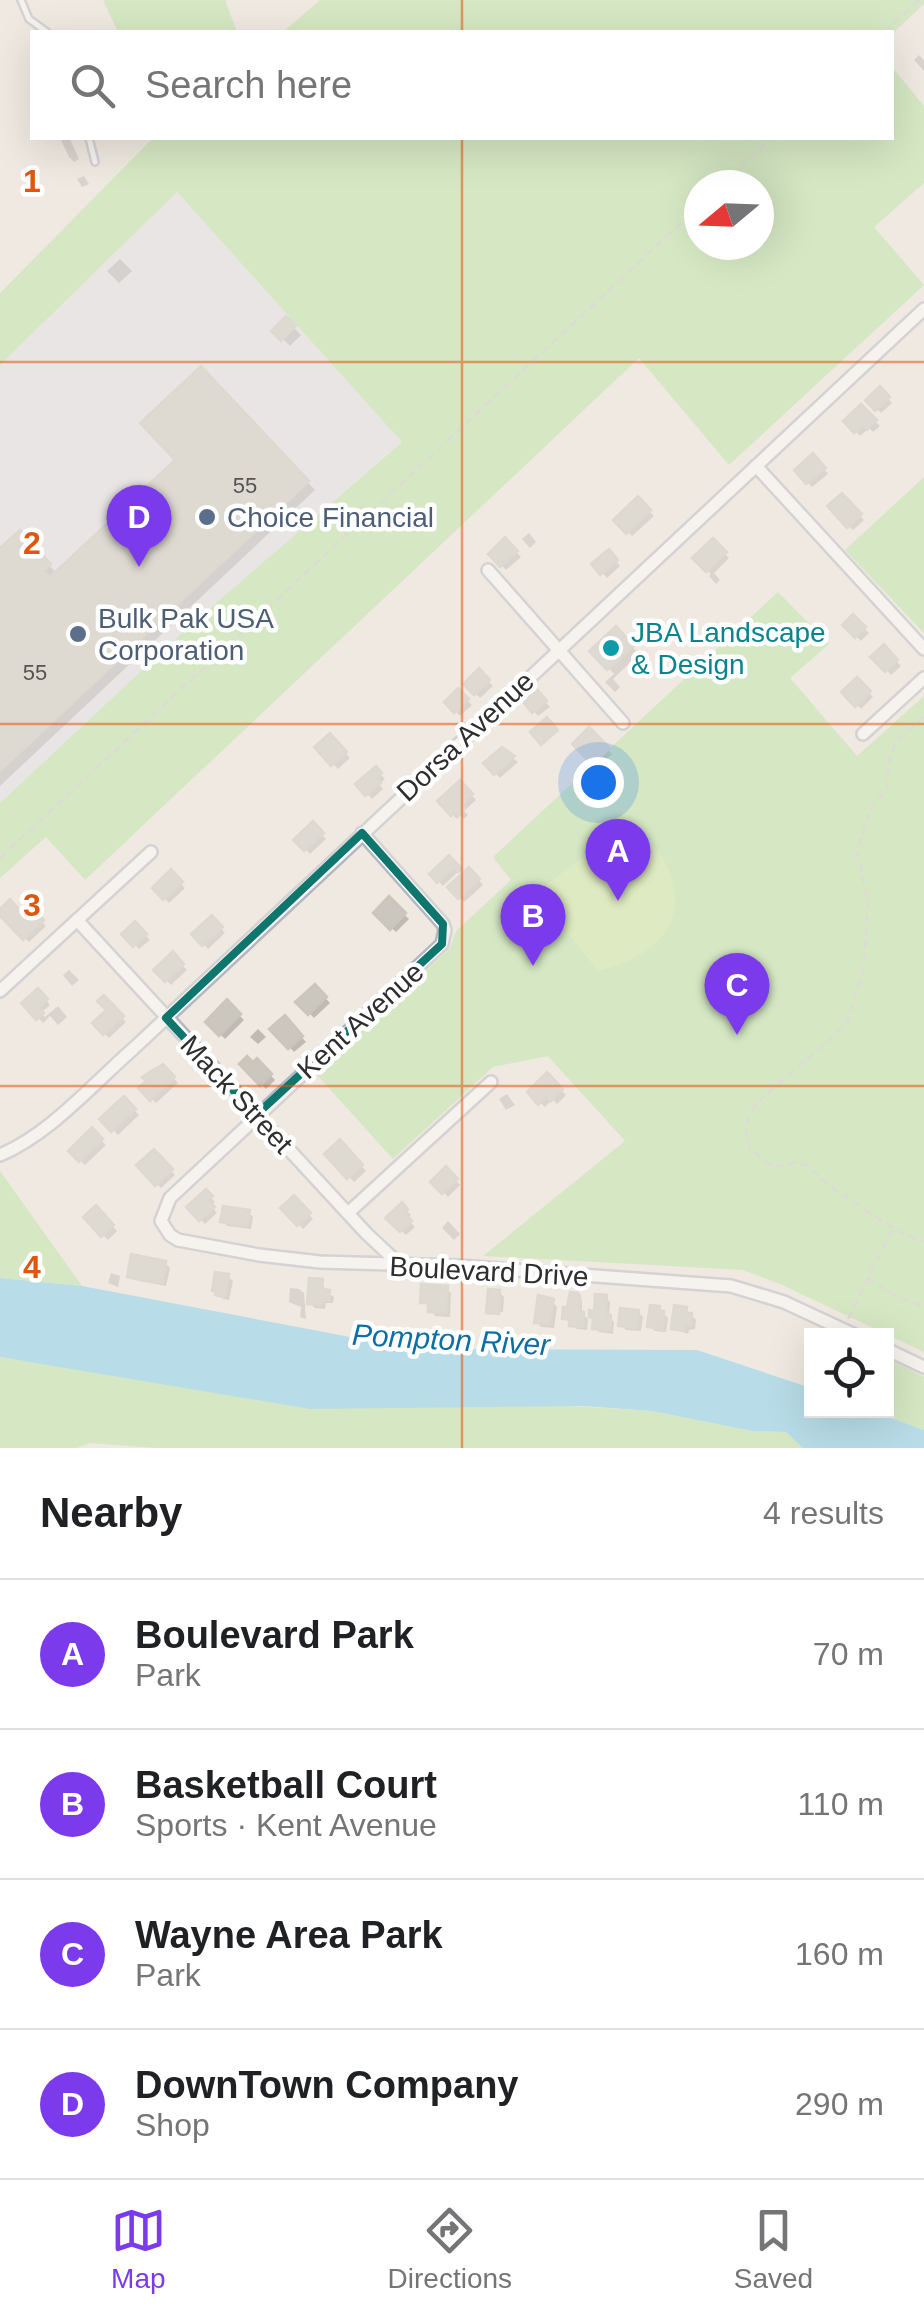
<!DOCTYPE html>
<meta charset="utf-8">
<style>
body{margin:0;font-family:Helvetica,sans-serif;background:#f6f6f6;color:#202124}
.controls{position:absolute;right:30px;bottom:30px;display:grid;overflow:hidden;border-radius:0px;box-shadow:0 10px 40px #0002}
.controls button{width:90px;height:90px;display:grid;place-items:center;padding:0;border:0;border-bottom:2px solid #e0e0e0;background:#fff;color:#202124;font:50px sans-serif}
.compass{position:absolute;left:684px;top:170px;width:90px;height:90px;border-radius:50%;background:#fff;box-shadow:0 10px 40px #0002;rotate:251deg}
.you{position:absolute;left:598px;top:782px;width:35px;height:35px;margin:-25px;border:8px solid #fff;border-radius:50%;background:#1a73e8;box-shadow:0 0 0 15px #1a73e833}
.badge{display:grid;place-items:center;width:65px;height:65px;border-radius:50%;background:#7c3aed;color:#fff;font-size:32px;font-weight:700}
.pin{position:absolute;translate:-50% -82px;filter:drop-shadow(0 2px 5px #0008)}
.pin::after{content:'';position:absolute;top:52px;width:35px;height:30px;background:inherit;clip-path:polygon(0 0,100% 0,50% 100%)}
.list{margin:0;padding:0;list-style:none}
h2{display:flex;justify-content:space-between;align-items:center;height:130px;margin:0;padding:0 40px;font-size:42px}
h2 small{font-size:32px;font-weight:400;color:#757577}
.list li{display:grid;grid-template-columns:65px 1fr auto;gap:30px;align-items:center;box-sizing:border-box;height:150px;padding:0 40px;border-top:2px solid #e0e0e0}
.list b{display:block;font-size:38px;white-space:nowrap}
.list p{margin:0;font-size:32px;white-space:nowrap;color:#757577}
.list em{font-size:32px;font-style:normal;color:#757577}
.icon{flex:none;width:55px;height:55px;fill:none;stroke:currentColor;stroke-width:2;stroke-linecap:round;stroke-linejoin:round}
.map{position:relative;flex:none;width:924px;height:1448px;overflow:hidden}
.search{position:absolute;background:#fff;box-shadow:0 10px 40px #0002;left:30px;right:30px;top:30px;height:110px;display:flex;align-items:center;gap:25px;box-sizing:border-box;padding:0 35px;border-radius:0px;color:#757577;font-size:38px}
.sheet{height:730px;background:#fff}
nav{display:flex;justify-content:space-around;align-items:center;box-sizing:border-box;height:140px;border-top:2px solid #e0e0e0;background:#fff;font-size:28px;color:#757577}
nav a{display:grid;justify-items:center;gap:5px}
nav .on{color:#7c3aed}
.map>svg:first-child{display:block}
</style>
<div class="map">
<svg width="924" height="1448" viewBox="0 0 924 1448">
<rect width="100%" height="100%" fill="#efe9e1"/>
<path fill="#e3e1e8" d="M177 192 402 441 185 630 0 803V365Z"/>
<g fill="#b6e59e" fill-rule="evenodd">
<path d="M103 0H225L237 32H118Z"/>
<path d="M320 0H924V4L892 34 283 32Z"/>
<path d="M892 67 924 106V183L874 227 924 285 729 465 639 358 85 880 46 837 0 878V803L185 630 402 442 177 192 0 365V293L153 138H892ZM699 185H759V245H699Z"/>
<path d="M924 477V633L845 550Z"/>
<path d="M778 592 829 644 790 678 857 756 924 696V1352L780 1284 743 1270 483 1256 625 1141 548 1056 493 1067 393 1159 316 1074 450 948 456 931 511 880 493 857Z"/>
<path d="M0 1171 82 1286 0 1278Z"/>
<path d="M0 1357 146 1380 652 1411 752 1431 786 1432 803 1448H156L90 1443 77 1448H0Z"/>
<path d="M887 1358 924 1377V1430L872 1411 886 1410Z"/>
</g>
<path fill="#c9ec9a" d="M629 822C641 835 658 848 666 864 694 924 653 958 598 971L545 904 546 885Z"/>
<path fill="#75cff0" d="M0 1278 82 1286 413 1349 697 1350 811 1388 812 1410 872 1411 924 1430V1448H803L786 1432 752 1431 652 1411 581 1406 310 1409 0 1357Z"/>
<g fill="#0003">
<path d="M919 55 924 60V71L914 60Z"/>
<path d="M60 138 70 139 79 159 74 162 69 157Z"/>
<path d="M84 176 89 184 82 187 77 179Z"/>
<path d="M120 259 132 271 119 283 107 271Z"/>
<path d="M286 320 301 335 290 346 275 331Z"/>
<path d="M201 369 315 490 0 786V552L20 533 57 574 178 460Z"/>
<path d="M880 390 892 403 881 413 869 400Z"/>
<path d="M861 407 880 426 873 432 869 428 860 436 846 421Z"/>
<path d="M813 456 828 474 812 487 797 470Z"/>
<path d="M842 496 864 520 853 530 831 507Z"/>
<path d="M638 500 654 516 632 536 617 520Z"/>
<path d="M529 533 536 542 530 548 522 539Z"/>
<path d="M505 541 521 557 506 570 491 554Z"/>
<path d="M713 541 729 558 714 573 720 580 716 584 709 576 711 574 696 558Z"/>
<path d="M609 553 620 566 607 578 595 564Z"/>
<path d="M853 617 869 633 861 641 845 625Z"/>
<path d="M616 629 639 654 613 679 620 687 615 692 605 682 614 674 593 651Z"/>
<path d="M884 648 901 666 891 675 874 657Z"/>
<path d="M479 672 493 686 480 698 466 684Z"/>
<path d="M857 680 873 697 861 709 844 692Z"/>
<path d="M458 691 472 705 460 716 447 702Z"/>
<path d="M538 693 550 707 538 716 526 703Z"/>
<path d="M589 731 612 754 598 768 575 744Z"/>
<path d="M330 736 350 758 338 769 318 747Z"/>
<path d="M502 750 518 762 500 778 487 764Z"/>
<path d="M376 770 385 779 379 784 383 789 372 799 359 785Z"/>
<path d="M460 783 476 800 464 811 468 815 464 819 460 815 457 819 441 802Z"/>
<path d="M313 825 326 839 310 854 297 840Z"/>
<path d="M449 859 460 870 443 886 432 874Z"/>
<path d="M469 870 483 885 464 902 451 887Z"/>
<path d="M171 873 185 888 169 903 155 888Z"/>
<path d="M389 900 409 919 396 932 376 913Z"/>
<path d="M0 912 27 921 34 914 46 926 29 942Z"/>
<path d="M211 918 225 933 208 949 195 935Z"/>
<path d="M135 924 150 940 139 949 125 934Z"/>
<path d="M173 955 187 970 171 985 157 970Z"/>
<path d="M69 970 79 980 72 986 63 975Z"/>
<path d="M315 987 330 1003 314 1018 299 1002Z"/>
<path d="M38 991 50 1005 41 1013 45 1017 58 1006 67 1017 58 1025 50 1016 43 1023 25 1003Z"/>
<path d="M104 998 126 1022 109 1038 95 1023 109 1010Z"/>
<path d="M227 1003 244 1020 225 1039 208 1022Z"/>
<path d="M285 1019 306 1042 294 1052 273 1029Z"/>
<path d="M258 1029 266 1037 258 1044 250 1037Z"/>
<path d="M257 1061 275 1080 266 1089 243 1064 253 1065Z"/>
<path d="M163 1067 178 1083 156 1103 141 1088Z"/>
<path d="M547 1076 566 1095 557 1104 553 1099 545 1107 530 1093Z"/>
<path d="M507 1094 515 1105 506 1110 499 1099Z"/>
<path d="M124 1100 139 1115 118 1135 103 1119Z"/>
<path d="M92 1131 106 1145 85 1165 72 1151Z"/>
<path d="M340 1143 366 1171 354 1182 328 1154Z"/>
<path d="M154 1152 175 1175 161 1188 139 1165Z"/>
<path d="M446 1170 460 1185 448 1197 434 1182Z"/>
<path d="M206 1193 215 1202 211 1206 217 1213 205 1224 190 1207Z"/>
<path d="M294 1199 313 1219 303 1229 284 1208Z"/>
<path d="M402 1206 411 1215 407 1219 415 1227 406 1235 388 1218Z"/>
<path d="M96 1208 117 1231 108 1240 86 1217Z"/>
<path d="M248 1212 253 1217 251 1229 227 1226 223 1221Z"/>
<path d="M448 1221 460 1234 454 1240 442 1228Z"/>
<path d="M165 1263 170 1268 166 1286 134 1280 129 1276Z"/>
<path d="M111 1273 120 1276 118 1287 108 1283Z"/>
<path d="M228 1276 233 1281 229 1300 223 1299 214 1290Z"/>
<path d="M322 1282 326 1292 334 1297 333 1303H326L325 1309 315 1308 310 1303Z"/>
<path d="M290 1288 299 1289 304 1293 306 1319 300 1317 301 1307 289 1302Z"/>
<path d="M446 1288 451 1293 450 1317 435 1316 431 1307 422 1302Z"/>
<path d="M499 1292 504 1297 503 1312 490 1311V1313L488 1312Z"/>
<path d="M577 1295 582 1300V1313L588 1319 587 1330 577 1329 564 1318Z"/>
<path d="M605 1297 610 1302 609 1316 614 1322 613 1334 599 1332 595 1328 596 1313Z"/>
<path d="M552 1302 557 1307 554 1328 541 1327 537 1322Z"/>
<path d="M659 1309 668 1318 666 1332 655 1331 650 1326Z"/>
<path d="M686 1309 696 1320 695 1329 689 1330 688 1334 674 1328Z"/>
<path d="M638 1312 643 1317 641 1331 626 1330 621 1325Z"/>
</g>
<g fill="#cbc7bf" stroke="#cbc5ba" stroke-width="2.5">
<path d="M286 316 296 326 281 341 271 331Z"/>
<path d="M201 366 309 481 0 771V548L20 530 51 564 44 571 50 577 175 460 140 423Z"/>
<path d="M880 386 890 397 875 411 865 400Z"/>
<path d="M861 404 877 420 867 430 863 425 854 433 843 421Z"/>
<path d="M813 453 826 468 806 484 794 470Z"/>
<path d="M842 493 862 514 847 528 827 506Z"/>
<path d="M638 496 651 510 626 534 613 520Z"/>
<path d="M505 537 518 551 500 567 488 554Z"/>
<path d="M713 538 727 552 706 572 692 558Z"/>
<path d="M609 549 618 560 600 575 591 564Z"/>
<path d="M853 614 866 627 855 638 842 625Z"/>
<path d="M616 626 634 646 607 670 589 651Z"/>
<path d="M884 644 898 660 885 672 870 657Z"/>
<path d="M479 668 490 680 474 695 463 684Z"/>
<path d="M857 677 871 691 855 707 841 692Z"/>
<path d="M458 688 469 699 454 713 444 702Z"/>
<path d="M538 690 547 701 532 713 523 702Z"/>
<path d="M547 717 558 730 541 745 530 732Z"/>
<path d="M589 727 610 748 592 765 572 744Z"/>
<path d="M330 733 347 752 331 766 314 747Z"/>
<path d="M502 747 515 756 494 775 483 763Z"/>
<path d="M376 766 382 773 377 778 381 783 365 796 355 784Z"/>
<path d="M460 780 473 794 461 805 465 809 458 816 454 812 451 816 437 801Z"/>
<path d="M313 821 324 833 304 851 293 840Z"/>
<path d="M449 855 462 869 458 872 454 867 437 883 429 874Z"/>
<path d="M469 867 480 879 458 899 447 887Z"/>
<path d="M171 869 183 882 163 900 152 888Z"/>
<path d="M389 896 406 913 390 930 373 913Z"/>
<path d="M10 899 27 918 35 911 44 920 23 940 0 916V909Z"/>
<path d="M212 915 223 927 202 946 191 934Z"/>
<path d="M135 921 147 934 133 947 121 934Z"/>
<path d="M173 951 184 964 165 982 153 970Z"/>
<path d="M315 984 327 997 308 1015 295 1002Z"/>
<path d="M38 988 48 999 39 1007 44 1013 36 1020 21 1003Z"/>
<path d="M104 995 124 1016 103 1035 92 1023 106 1010 97 1001Z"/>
<path d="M227 999 241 1014 219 1036 205 1022Z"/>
<path d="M285 1015 303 1036 288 1049 269 1029Z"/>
<path d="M247 1056 253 1062 257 1058 272 1074 260 1086 239 1064Z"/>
<path d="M163 1064 175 1077 150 1101 138 1088 146 1081 142 1077Z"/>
<path d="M547 1072 563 1089 551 1101 546 1097 538 1105 527 1092Z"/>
<path d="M124 1096 136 1109 111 1132 99 1119Z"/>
<path d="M92 1127 103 1139 79 1162 68 1151Z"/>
<path d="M340 1139 363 1165 347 1179 324 1154Z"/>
<path d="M154 1149 173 1169 155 1186 136 1165Z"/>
<path d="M446 1166 458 1179 442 1194 430 1182Z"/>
<path d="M206 1189 213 1196 208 1200 215 1207 199 1221 186 1207Z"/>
<path d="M294 1195 311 1213 297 1226 280 1208Z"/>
<path d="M402 1202 408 1209 405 1213 412 1221 400 1232 385 1218Z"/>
<path d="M96 1205 114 1225 101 1237 83 1217Z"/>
<path d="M223 1206 250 1210 247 1226 220 1222Z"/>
<path d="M131 1254 166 1261 162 1283 127 1277Z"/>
<path d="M215 1272 229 1274 225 1297 215 1295 216 1291H212Z"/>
<path d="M309 1278 323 1279 322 1289 330 1290 329 1300H322V1305L307 1304Z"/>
<path d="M421 1284 448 1286 446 1313 428 1312V1303H420Z"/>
<path d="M488 1289 500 1290 499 1314 486 1313Z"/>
<path d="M570 1292 578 1293 580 1296 579 1311 584 1312 583 1327 569 1326 570 1319H562L563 1307H567Z"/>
<path d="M595 1294 607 1295 605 1314 611 1315 610 1330 592 1329 593 1318 589 1317V1310L594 1311Z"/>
<path d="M538 1295 554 1299 549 1324 534 1323Z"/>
<path d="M650 1305 660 1306 659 1310 664 1311 663 1329 647 1327Z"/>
<path d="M674 1305 687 1307 686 1313H692L691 1325 685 1326 684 1331 671 1329Z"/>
<path d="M620 1308 639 1310 637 1328 618 1326Z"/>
</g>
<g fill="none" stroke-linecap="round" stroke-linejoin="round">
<defs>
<g id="lane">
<path d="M21 0 29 19 47 32"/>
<path d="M89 138 95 162"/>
</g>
<g id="street">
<path d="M756 466 924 649"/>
<path d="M488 570 623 723"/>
<path d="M863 734 924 678"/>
<path d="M362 833 443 924 445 930 442 944 170 1198 161 1221 170 1235 178 1240 259 1255 320 1262 460 1266 731 1286 784 1302 857 1336"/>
<path d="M77 920 366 1233 400 1265"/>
<path d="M0 991 151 852"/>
<path d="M0 1155C50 1134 93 1084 133 1049L924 309"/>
<path d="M348 1213 491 1082"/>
<path d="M886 1349 924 1367"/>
</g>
</defs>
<use href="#lane" stroke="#b4b7c1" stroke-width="10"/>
<use href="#street" stroke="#b4b7c1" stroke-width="16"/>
<g stroke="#c9c9c9" stroke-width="2.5" stroke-dasharray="8 5" stroke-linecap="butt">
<path d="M884 32 919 0"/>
<path d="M721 185 772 138"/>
<path d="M924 717 896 742 890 756 887 789 871 808 857 850 868 903 864 967 846 1025 759 1101 748 1117 746 1132 750 1148 768 1164 782 1166 796 1162 809 1166 826 1183 871 1214 905 1235 924 1241"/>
<path d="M0 858 699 206"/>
<path d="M868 1278 896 1296 924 1307"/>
<path d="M848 1319 893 1228"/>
</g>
<use href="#lane" stroke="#fff" stroke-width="5"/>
<use href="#street" stroke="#fff" stroke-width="11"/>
</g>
<path d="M0 0H924V1448H0ZM362 833 443 924 442 944 256 1115 166 1018Z" fill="#efe9e1" fill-opacity=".55" fill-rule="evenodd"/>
<path fill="none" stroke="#0f766e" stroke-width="8" stroke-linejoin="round" d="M362 833 443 924 442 944 256 1115 166 1018Z"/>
<path fill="none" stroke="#df570e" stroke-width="2.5" stroke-opacity="0.55" d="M462 0V32M462 138V1448M0 362H924M0 724H924M0 1086H924"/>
<g fill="#5c6f8a" stroke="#fff" stroke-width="4">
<circle cx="207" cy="517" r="10"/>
<circle cx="78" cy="634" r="10"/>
</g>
<circle fill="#0f9aa8" stroke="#fff" stroke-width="4" cx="611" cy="648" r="10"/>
<g text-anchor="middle" stroke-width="9" stroke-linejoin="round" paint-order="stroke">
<g font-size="22" fill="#555452">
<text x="245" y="493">55</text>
<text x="35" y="680">55</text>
</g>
<g font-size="28" fill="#4e5e75" stroke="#fff" text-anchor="start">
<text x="227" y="527">Choice Financial</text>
<text x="98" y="628">Bulk Pak USA<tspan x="98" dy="32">Corporation</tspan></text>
</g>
<g font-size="28" fill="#0d838f" stroke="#fff" text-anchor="start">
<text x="631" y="642">JBA Landscape<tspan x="631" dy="32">&amp; Design</tspan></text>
</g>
<g font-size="28" fill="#2e2e2e" stroke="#fff">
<text transform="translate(465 736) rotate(-43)" y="10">Dorsa Avenue</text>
<text transform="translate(360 1020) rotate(-42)" y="10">Kent Avenue</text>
<text transform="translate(237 1094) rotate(47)" y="10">Mack Street</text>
<text transform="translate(489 1271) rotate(3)" y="10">Boulevard Drive</text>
</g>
<g font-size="30" font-style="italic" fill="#0d6fa3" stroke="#fff">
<text transform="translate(451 1340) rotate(3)" y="10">Pompton River</text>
</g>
</g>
<g font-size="32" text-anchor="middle" font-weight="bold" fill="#df570e" stroke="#fff" stroke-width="9" stroke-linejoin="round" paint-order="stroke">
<text x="32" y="192">1</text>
<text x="32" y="554">2</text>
<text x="32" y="916">3</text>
<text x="32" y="1278">4</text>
</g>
</svg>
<div class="controls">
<button><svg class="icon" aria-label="locate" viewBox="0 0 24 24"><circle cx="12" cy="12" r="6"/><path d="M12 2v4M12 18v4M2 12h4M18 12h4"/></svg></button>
</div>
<svg class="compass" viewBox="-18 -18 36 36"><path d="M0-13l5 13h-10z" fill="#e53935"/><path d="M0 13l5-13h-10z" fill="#757577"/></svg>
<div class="you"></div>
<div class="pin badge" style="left:618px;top:901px">A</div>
<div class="pin badge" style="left:533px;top:966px">B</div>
<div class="pin badge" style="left:737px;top:1035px">C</div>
<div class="pin badge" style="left:139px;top:567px">D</div>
<div class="search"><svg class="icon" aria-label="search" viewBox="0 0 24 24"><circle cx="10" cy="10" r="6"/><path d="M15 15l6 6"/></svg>Search here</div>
</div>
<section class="sheet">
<h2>Nearby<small>4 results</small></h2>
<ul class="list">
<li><span class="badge">A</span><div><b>Boulevard Park</b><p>Park</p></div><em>70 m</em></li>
<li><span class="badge">B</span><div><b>Basketball Court</b><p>Sports · Kent Avenue</p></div><em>110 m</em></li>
<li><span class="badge">C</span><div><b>Wayne Area Park</b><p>Park</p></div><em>160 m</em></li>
<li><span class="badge">D</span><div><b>DownTown Company</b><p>Shop</p></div><em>290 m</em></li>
</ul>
</section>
<nav>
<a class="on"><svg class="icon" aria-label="map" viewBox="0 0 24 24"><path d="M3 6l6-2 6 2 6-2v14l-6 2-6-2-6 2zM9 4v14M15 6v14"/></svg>Map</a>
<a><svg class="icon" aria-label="directions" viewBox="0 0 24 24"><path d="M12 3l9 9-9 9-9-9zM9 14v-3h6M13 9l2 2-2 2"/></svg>Directions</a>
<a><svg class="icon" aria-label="saved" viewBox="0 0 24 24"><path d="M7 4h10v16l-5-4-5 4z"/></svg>Saved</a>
</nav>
